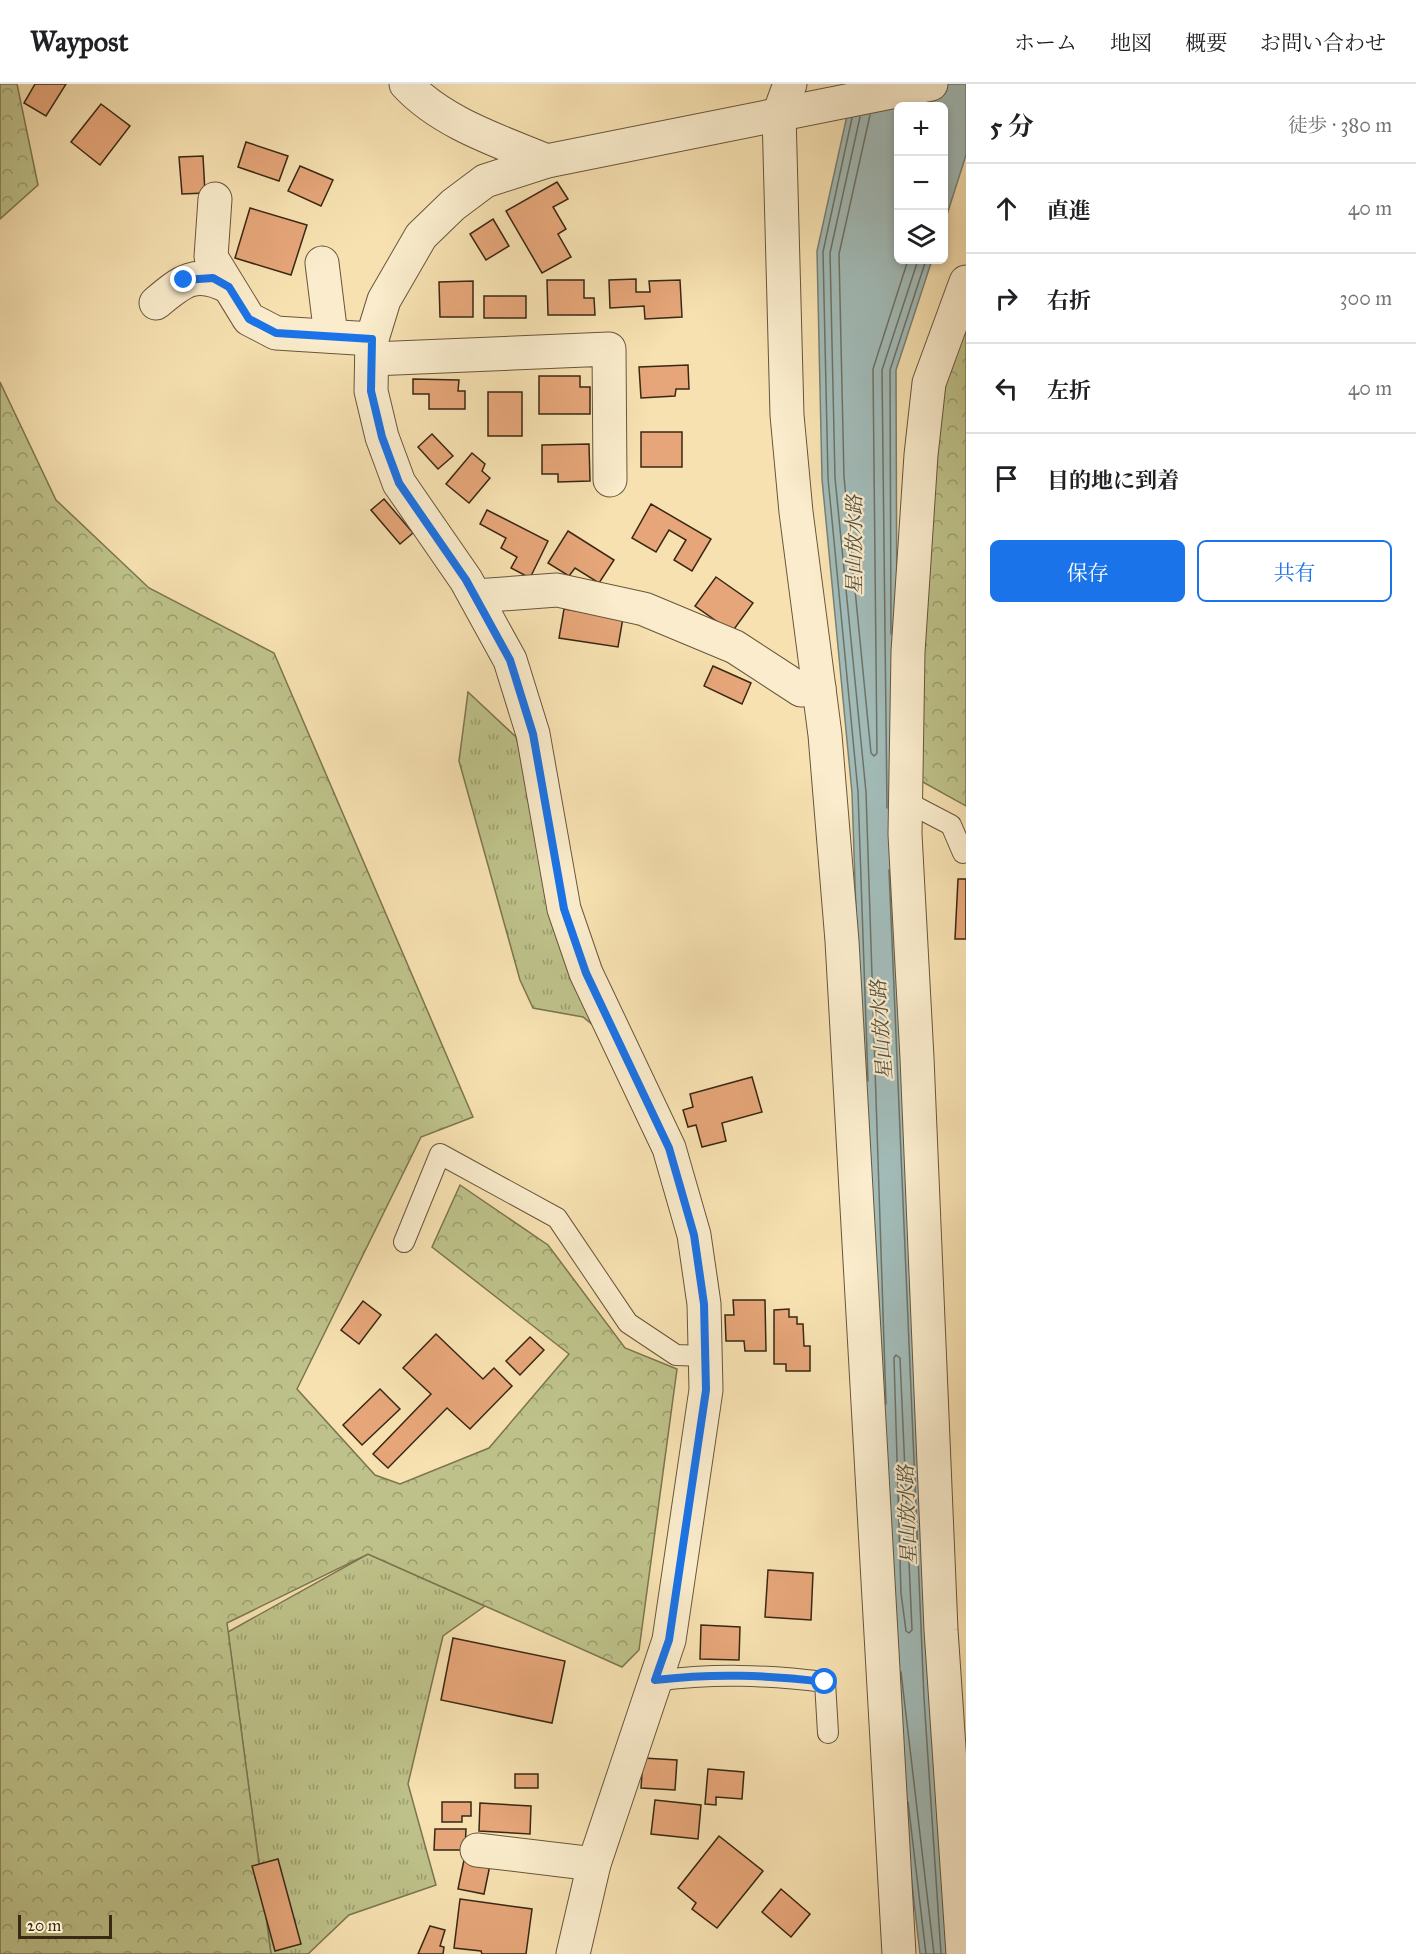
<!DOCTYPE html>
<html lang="ja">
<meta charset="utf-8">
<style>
body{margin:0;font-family:"IM FELL Great Primer","Noto Serif JP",serif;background:#f2f2f2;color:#202124}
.controls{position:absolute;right:18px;top:18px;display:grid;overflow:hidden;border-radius:9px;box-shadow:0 3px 9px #0003}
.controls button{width:54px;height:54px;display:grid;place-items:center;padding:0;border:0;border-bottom:2px solid #e0e0e0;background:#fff;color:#202124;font:30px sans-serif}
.scale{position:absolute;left:18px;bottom:15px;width:94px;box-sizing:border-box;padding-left:6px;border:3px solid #392814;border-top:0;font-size:16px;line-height:21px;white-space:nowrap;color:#392814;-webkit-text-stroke:4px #faeccc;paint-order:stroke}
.stop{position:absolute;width:18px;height:18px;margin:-14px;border:4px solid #1a73e8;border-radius:50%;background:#fff}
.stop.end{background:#1a73e8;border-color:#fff;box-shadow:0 2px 6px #0008}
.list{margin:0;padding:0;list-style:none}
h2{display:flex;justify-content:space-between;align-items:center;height:78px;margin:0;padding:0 24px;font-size:26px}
h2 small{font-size:20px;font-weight:400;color:#757577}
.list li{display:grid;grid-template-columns:39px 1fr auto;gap:18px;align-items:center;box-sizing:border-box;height:90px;padding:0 24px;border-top:2px solid #e0e0e0}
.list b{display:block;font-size:22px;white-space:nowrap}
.list em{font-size:20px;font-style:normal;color:#757577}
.actions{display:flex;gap:12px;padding:18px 24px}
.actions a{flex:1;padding:14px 0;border:2px solid #1a73e8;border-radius:9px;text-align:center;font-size:21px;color:#1a73e8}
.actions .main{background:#1a73e8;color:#fff}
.icon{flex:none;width:33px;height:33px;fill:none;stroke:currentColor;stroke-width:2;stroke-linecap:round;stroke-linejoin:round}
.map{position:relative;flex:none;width:966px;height:1870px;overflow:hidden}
header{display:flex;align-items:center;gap:36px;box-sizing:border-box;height:84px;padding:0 30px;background:#fff;border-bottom:2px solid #e0e0e0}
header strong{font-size:28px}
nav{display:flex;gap:33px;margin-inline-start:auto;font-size:21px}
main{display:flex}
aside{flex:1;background:#fff}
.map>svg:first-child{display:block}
</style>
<header>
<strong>Waypost</strong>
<nav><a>ホーム</a><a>地図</a><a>概要</a><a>お問い合わせ</a></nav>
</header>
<main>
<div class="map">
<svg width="966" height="1870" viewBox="0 0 966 1870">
<defs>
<pattern id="grass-tufts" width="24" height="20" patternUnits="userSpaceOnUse" patternTransform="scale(1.5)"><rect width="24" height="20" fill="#bec28a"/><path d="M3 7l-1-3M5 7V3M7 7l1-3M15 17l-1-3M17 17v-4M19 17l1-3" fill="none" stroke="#9b9e70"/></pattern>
<pattern id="forest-crowns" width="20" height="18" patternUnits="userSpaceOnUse" patternTransform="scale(1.5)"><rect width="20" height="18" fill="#bec28a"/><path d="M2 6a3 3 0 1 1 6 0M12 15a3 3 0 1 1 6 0" fill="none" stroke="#9b9e70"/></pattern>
</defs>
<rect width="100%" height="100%" fill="#f7e1b1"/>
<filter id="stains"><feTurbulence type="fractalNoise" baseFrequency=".00333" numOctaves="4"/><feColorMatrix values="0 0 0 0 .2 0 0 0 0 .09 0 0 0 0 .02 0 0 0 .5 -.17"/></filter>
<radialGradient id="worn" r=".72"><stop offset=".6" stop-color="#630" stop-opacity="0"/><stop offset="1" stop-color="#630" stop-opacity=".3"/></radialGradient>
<g fill="url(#grass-tufts)" stroke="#7c754f" stroke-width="1.5">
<path d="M468 608 516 653 600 947 583 933 533 924 520 896 459 677Z"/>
<path d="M368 1470 485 1522 443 1552 408 1700 436 1801 349 1831 308 1870H271L228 1548Z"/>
</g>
<g fill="url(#forest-crowns)" stroke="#7c754f" stroke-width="1.5">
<path d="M0 0H17L38 101 0 135Z"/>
<path d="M966 202V722L894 682 903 392Z"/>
<path d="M0 298 56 416 149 504 274 569 473 1033 421 1053 297 1305 375 1391 400 1400 489 1364 569 1270 432 1163 460 1101 548 1161 625 1264 677 1285 639 1566 622 1583 368 1470 227 1539 271 1870H0Z"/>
</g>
<path fill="#a2bbb8" stroke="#788076" stroke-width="1.5" d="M854 0H966V71L944 140V22H898V176H932L896 286 897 572 954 1870H920L879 1511 852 709 822 395 817 167Z"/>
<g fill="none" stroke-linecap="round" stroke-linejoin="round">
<g stroke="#6e7266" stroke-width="1.5">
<path d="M870 31 839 170 844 393 871 669 874 672 877 669 873 285 908 176"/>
<path d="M860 33 830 169 835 394 866 708 886 1320"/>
<path d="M852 34 823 168 828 394 858 708 868 997"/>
<path d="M891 550 890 286 926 176"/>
<path d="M887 724 882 286 918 176"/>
<path d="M889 786 924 1614 941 1870"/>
<path d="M896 1271 900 1274 912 1546 909 1549 906 1547 901 1509 894 1274Z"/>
<path d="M901 1588 934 1870"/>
<path d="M908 1718 926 1870"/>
</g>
</g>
<g fill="#e6a679" stroke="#392814" stroke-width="1.5">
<path d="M35 0H66L46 32 24 19Z"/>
<path d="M101 20 130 42 100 81 71 58Z"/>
<path d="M246 58 288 72 279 97 238 83Z"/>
<path d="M203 72 205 109 182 110 179 73Z"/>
<path d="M300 82 333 96 321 122 288 107Z"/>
<path d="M557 98 568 115 553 123 566 145 558 150 571 173 542 189 506 127Z"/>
<path d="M250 124 307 141 291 191 235 174Z"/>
<path d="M493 135 509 162 486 176 470 150Z"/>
<path d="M636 195V208H650L649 197 680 196 682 233 645 235 644 222 610 224 609 196Z"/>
<path d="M547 196H584V214H594L595 231H548Z"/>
<path d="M473 197V233H440L439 198Z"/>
<rect x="484" y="212" width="42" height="22"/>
<path d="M688 281 689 305H676L675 312 641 314 639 283Z"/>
<path d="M539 292H580V303H590V330H539Z"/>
<path d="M413 295 459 296 458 307H465V325H429V310H413Z"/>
<rect x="488" y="308" width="34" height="44"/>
<rect x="641" y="348" width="41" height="35"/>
<path d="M432 350 453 372 438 385 418 363Z"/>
<path d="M589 360 590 397 558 398V390H542V361Z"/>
<path d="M472 369 485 380 482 387 490 394 469 419 446 400Z"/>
<path d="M384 415 413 449 400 460 371 426Z"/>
<path d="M651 420 711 455 692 487 674 476 686 456 669 446 656 468 632 454Z"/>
<path d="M487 426 548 457 530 494 511 484 517 473 501 464 506 454 480 440Z"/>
<path d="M568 447 614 476 599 499 575 484 569 492 548 479Z"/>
<path d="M716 493 753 519 732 548 695 522Z"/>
<path d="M564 525 623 534 618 563 559 554Z"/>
<path d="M713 582 751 599 742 620 704 602Z"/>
<path d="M958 795H966V855H955Z"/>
<path d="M752 993 762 1028 722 1039 726 1057 702 1063 696 1041 688 1043 683 1026 693 1023 690 1010Z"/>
<path d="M733 1216H765L766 1267H745L744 1257H726L725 1231H734Z"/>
<path d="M363 1217 381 1231 359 1260 341 1246Z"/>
<path d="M789 1225V1233H797V1240H803L804 1262H810V1287H786V1280H774V1226Z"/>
<path d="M436 1250 483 1295 494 1284 512 1302 470 1345 447 1324 388 1384 373 1370 431 1310 403 1284Z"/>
<path d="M530 1253 544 1266 520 1291 506 1277Z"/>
<path d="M380 1305 400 1325 362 1361 343 1341Z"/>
<path d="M768 1486 813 1489 811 1536 765 1533Z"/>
<path d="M701 1541 740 1543 739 1576 700 1575Z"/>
<path d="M453 1554 565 1577 552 1639 441 1616Z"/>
<path d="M643 1674 677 1676 675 1706 641 1704Z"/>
<path d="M708 1685 744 1688 742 1715 716 1713V1721L705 1720Z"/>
<rect x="515" y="1690" width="23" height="14"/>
<path d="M655 1716 701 1721 698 1755 651 1750Z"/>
<path d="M442 1718H471V1732H462V1738H442Z"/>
<path d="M480 1719 531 1722 530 1750 479 1747Z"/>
<path d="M435 1745H466L465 1766H434Z"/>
<path d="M719 1752 763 1787 717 1844 692 1825 696 1819 678 1804Z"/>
<path d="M278 1775 301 1860 275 1867 252 1782Z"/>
<path d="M464 1776 490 1781 484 1810 458 1805Z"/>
<path d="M781 1805 810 1830 791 1853 762 1828Z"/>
<path d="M460 1815 532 1825 526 1870H482L481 1867 454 1864Z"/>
<path d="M430 1842 445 1846 440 1862 444 1863 443 1870H418Z"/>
</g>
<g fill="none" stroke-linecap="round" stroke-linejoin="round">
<defs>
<g id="lane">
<path d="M905 717 951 741 963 769"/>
<path d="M404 1158 440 1070 557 1134 628 1239 676 1271 705 1272"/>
<path d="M655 1597C715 1589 766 1591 825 1598L828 1649"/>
</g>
<g id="street">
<path d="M406 0C442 39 499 57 547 77"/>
<path d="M790 0 779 30 787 331 796 428 825 651 842 857 899 1870"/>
<path d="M215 115 211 173 249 235 276 249 372 255"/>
<path d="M322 179 331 252"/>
<path d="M156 219C182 197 196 185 229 203"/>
<path d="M372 275 609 265 610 396"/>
<path d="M475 512 557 506 644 525 735 563 801 606 819 604"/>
<path d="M477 1766 594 1780"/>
<path d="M573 1870 594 1780 669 1556 706 1306 704 1220 694 1151 669 1064 586 889 564 825 533 650 510 576 466 496 399 399 382 353 371 307 372 255 384 216 421 152 453 121 485 97 547 77 931 0"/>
<path d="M963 1870 941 1546 917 974 905 750 908 568 921 371 929 299 966 198"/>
</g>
</defs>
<use href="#lane" stroke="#68563b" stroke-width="22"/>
<use href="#street" stroke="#68563b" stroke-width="35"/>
<use href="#lane" stroke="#faeccc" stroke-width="20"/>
<use href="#street" stroke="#faeccc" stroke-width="33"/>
</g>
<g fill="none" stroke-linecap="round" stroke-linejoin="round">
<path stroke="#1a73e8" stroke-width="8" d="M184 196 213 194 229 203 249 235 276 249 372 255 371 307 382 353 399 399 466 496 510 576 533 650 564 825 586 889 669 1064 694 1151 704 1220 706 1306 669 1556 655 1596C715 1589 766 1591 825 1598"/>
</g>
<g text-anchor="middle" stroke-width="4.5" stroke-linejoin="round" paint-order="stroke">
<g font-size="20" font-style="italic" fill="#534d3d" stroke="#faeccc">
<text transform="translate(854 461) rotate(-90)" y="7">星山放水路</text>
<text transform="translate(881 946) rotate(-94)" y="7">星山放水路</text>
<text transform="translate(907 1431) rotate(-92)" y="7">星山放水路</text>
</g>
</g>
<rect width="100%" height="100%" filter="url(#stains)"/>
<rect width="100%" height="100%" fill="url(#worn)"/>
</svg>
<div class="controls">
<button>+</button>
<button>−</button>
<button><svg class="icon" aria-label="layers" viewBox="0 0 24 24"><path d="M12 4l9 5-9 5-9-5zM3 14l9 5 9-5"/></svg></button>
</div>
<div class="scale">20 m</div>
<div class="stop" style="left:825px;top:1598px"></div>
<div class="stop end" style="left:184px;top:196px"></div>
</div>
<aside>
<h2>5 分<small>徒歩 · 380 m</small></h2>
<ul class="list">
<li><svg class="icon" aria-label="ahead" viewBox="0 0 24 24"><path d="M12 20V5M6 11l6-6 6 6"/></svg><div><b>直進</b></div><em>40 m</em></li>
<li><svg class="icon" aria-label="right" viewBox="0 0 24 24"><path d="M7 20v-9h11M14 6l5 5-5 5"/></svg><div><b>右折</b></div><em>300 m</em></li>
<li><svg class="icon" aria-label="left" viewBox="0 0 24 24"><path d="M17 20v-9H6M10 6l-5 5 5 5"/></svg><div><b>左折</b></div><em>40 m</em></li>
<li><svg class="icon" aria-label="arrive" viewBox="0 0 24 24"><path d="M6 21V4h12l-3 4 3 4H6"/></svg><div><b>目的地に到着</b></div></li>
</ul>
<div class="actions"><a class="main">保存</a><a>共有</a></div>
</aside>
</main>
